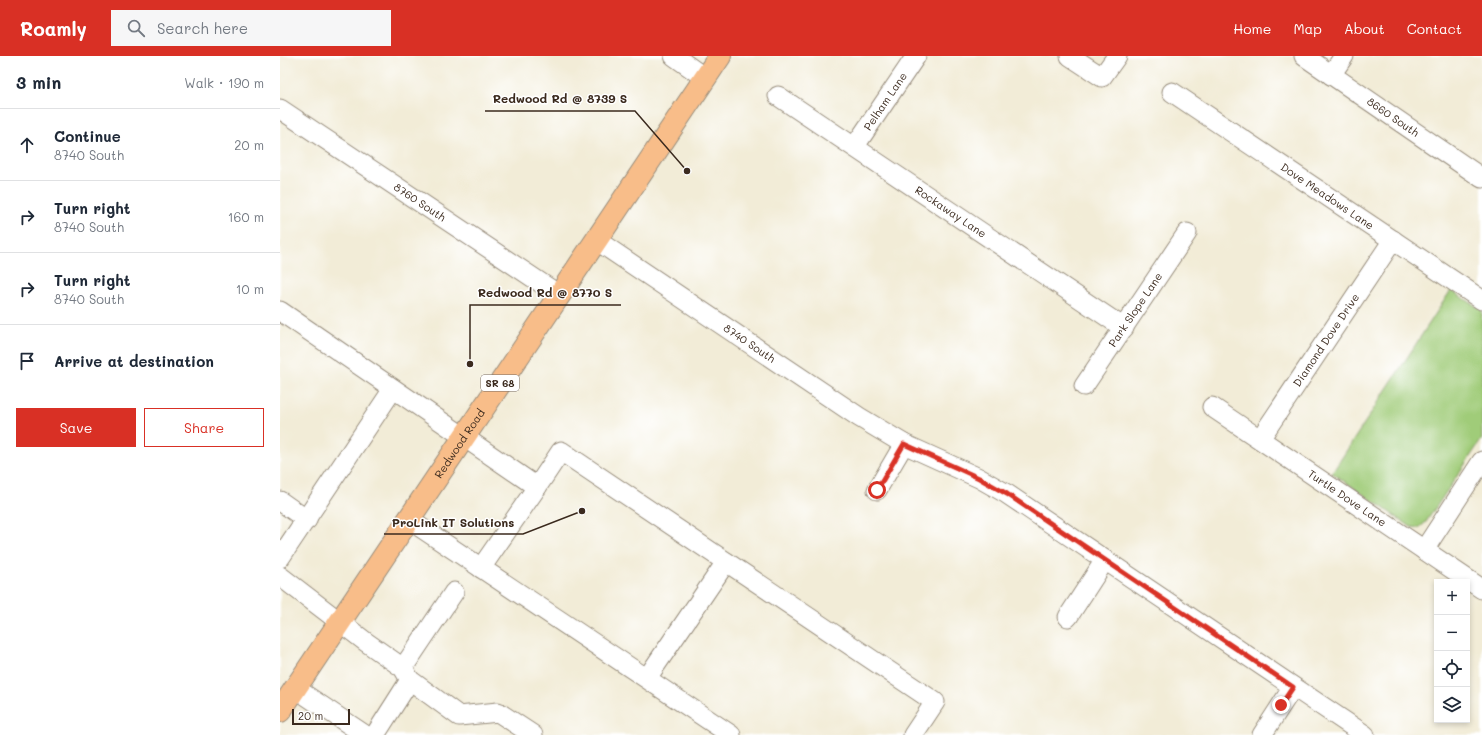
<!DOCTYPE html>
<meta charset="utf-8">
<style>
body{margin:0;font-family:Mali,sans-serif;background:#f6f6f7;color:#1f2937}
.controls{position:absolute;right:12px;bottom:12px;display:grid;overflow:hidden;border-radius:0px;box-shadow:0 2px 6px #0003}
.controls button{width:36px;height:36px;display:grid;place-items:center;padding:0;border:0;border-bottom:1px solid #e0e1e3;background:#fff;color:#1f2937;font:20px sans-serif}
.scale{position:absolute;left:12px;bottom:10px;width:58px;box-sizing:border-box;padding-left:4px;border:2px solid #3b2a1e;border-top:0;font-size:11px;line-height:14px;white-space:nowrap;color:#3b2a1e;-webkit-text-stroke:3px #fff;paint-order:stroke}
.stop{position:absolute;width:12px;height:12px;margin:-9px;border:3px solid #d93025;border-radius:50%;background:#fff}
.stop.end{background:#d93025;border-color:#fff;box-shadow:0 1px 4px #0008}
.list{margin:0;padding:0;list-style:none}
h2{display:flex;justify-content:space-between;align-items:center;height:52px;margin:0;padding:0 16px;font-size:17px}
h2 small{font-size:13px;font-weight:400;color:#747a83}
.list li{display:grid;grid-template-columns:26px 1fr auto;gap:12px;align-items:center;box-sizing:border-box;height:72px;padding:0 16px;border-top:1px solid #e0e1e3}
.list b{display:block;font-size:15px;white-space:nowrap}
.list p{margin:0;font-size:13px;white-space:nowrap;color:#747a83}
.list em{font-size:13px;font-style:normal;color:#747a83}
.actions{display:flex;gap:8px;padding:12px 16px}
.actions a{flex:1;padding:9px 0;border:1px solid #d93025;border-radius:0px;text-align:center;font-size:14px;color:#d93025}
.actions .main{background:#d93025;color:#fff}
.icon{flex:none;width:22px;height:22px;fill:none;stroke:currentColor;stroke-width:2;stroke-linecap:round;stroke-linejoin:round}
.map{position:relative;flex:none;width:1202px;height:679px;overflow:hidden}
header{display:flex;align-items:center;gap:24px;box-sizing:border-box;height:56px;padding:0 20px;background:#d93025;color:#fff}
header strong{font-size:19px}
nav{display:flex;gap:22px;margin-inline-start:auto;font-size:14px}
.search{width:280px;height:36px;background:#f6f6f7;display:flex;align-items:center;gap:10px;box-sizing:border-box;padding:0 14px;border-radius:0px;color:#747a83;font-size:15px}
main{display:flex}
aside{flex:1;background:#fff}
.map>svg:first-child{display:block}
</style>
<header>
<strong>Roamly</strong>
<div class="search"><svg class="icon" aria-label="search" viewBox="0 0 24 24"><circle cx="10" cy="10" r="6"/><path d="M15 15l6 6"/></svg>Search here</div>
<nav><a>Home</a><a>Map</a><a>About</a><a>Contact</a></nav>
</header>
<main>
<aside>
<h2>3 min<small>Walk · 190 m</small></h2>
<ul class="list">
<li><svg class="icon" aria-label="ahead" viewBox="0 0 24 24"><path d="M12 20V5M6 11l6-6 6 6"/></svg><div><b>Continue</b><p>8740 South</p></div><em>20 m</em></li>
<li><svg class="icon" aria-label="right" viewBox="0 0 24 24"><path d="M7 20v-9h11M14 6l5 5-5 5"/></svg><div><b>Turn right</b><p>8740 South</p></div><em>160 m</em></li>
<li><svg class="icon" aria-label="right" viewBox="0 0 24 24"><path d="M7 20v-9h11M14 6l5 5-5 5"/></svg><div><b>Turn right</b><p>8740 South</p></div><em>10 m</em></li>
<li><svg class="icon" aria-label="arrive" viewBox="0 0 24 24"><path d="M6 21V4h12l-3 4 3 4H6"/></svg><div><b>Arrive at destination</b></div></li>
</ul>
<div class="actions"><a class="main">Save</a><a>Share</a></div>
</aside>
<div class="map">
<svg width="1202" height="679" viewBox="0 0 1202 679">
<rect width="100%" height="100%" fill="#fff"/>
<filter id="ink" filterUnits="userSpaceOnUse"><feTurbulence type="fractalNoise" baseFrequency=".025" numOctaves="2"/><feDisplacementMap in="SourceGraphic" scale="8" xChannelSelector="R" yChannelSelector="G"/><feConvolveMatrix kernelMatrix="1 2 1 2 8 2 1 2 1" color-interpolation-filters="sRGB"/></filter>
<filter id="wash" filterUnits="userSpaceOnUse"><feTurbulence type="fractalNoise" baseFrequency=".012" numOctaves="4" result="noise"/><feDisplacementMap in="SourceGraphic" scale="16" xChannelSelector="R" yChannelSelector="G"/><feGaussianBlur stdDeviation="0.9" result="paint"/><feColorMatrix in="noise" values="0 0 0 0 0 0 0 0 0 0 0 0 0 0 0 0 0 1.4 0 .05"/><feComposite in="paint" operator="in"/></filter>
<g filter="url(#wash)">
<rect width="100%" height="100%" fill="#f2ecd7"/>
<path fill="#a0cc79" stroke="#6e7b4c" d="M1171 234 1202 254V383L1146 466 1139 472 1131 471 1052 417Z"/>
</g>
<g filter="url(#ink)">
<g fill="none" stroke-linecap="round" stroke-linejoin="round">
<defs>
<g id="minor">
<path d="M394 0 425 22"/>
<path d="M790 0 822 21 837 0"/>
<path id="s1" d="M1024 0 1202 122"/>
<path d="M1051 19 1064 0"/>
<path id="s2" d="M892 36 1202 244"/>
<path id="s3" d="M498 40 844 272"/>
<path id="s4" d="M0 53 279 239"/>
<path id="s5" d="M575 90 636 0"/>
<path id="s6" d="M316 184 579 361 624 388 699 422 727 438 1085 679"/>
<path d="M0 255 257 431 281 395 655 646 633 679"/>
<path id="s7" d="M804 330 907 177"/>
<path id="s8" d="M932 351 1202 533"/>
<path id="s9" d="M980 383 1113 184"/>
<path d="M597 434 624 388"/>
<path d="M0 445 27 464"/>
<path d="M128 463 451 679"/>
<path d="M1144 494 1202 405"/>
<path d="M0 502 113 333"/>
<path d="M201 512 257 431"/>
<path d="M0 520 86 586 123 612 130 624 179 660 218 656 253 679"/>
<path d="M788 561 825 504"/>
<path d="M123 612 174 536"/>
<path d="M367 622 446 506"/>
<path d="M15 632 85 679"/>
<path d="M95 679 130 624"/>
<path d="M982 679 1013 631"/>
</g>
<g id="major">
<path id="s10" d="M0 655 440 0"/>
</g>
</defs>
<use href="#minor" stroke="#968b7a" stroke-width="21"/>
<use href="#major" stroke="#968b7a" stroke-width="24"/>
<use href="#minor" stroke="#fff" stroke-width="19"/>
<use href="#major" stroke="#f8bd89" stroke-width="22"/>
</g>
</g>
<g fill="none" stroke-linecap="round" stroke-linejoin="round" filter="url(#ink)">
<path stroke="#d93025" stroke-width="5" d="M597 434 624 388 699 422 727 438 1013 631 1001 649"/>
</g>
<g text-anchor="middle" stroke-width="3" stroke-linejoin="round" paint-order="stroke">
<rect fill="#fff" stroke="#766a62" stroke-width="1" x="201" y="319" width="38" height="16" rx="3"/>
<g font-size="10" font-weight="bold" fill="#3b2a1e">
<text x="220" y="331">SR 68</text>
</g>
<g font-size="11" fill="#3b2a1e" stroke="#fff">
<text dy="4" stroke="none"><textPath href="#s5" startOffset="54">Pelham Lane</textPath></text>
<text dy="4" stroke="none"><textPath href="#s1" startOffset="108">8660 South</textPath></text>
<text dy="4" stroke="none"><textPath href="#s2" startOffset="187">Dove Meadows Lane</textPath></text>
<text dy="4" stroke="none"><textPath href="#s4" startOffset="168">8760 South</textPath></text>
<text dy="4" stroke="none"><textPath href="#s3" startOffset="208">Rockaway Lane</textPath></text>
<text dy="4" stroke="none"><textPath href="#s7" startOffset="92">Park Slope Lane</textPath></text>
<text dy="4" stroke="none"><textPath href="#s9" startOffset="119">Diamond Dove Drive</textPath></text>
<text dy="4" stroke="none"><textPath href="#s6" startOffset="185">8740 South</textPath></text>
<text dy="4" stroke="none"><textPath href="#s10" startOffset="322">Redwood Road</textPath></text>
<text dy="4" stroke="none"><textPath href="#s8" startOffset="163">Turtle Dove Lane</textPath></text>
</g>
</g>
<path fill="none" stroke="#3b2a1e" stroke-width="1.5" d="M407 115L355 55H205M190 308L190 249H341M302 455L243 478H104"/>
<g fill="#3b2a1e" stroke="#fff" stroke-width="1.5">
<circle cx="407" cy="115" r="4"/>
<circle cx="190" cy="308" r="4"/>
<circle cx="302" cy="455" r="4"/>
</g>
<g font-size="12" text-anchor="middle" font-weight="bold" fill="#3b2a1e" stroke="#fff" stroke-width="3" stroke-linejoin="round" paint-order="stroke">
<text x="280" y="47">Redwood Rd @ 8739 S</text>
<text x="265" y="241">Redwood Rd @ 8770 S</text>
<text x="173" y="471">ProLink IT Solutions</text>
</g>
</svg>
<div class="controls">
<button>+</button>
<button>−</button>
<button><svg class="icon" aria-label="locate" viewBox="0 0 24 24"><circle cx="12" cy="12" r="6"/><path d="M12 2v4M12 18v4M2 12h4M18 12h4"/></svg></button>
<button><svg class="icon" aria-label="layers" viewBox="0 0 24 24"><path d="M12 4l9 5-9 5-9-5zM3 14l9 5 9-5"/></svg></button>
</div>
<div class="scale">20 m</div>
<div class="stop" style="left:597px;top:434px"></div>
<div class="stop end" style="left:1001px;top:649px"></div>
</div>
</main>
